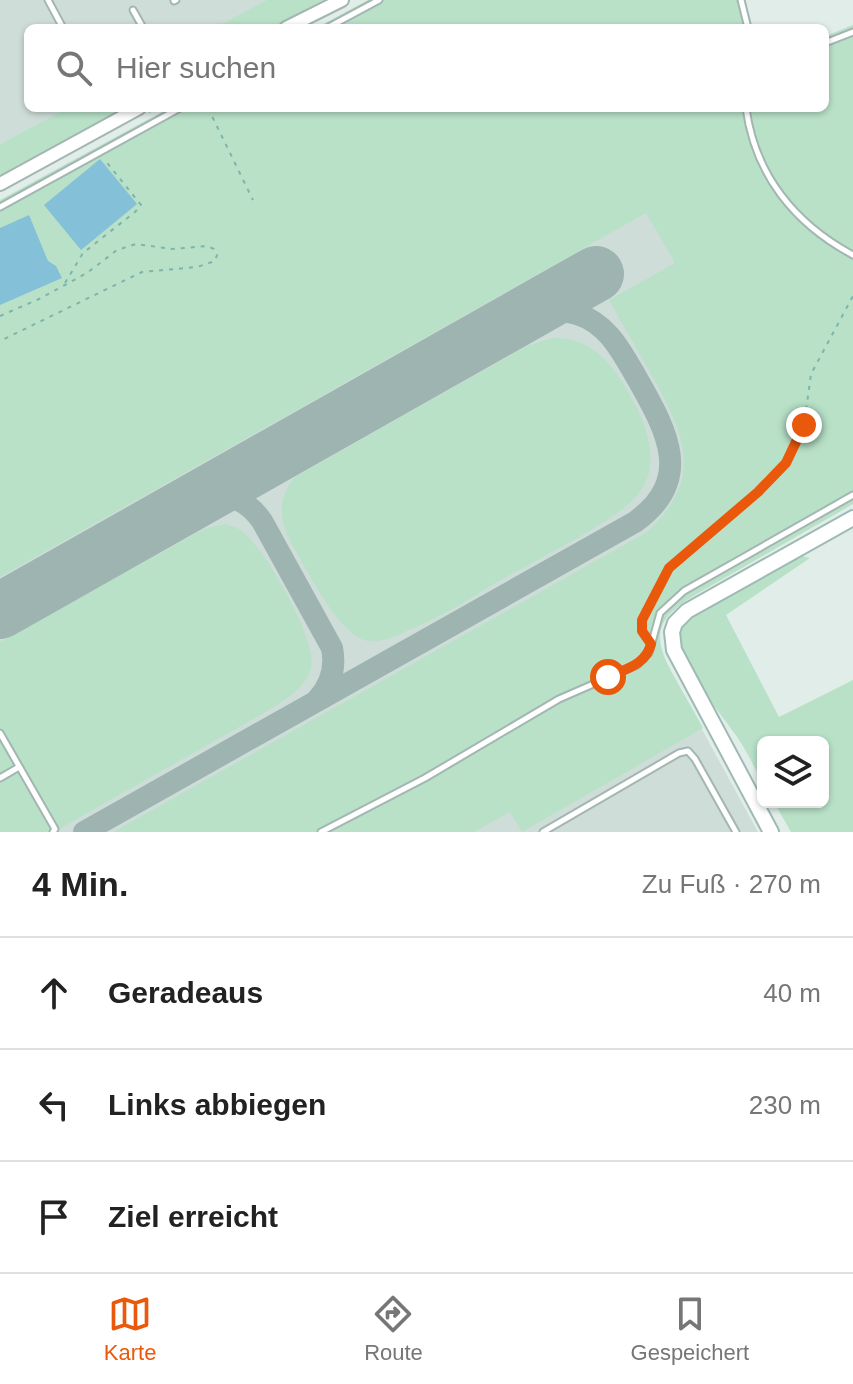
<!DOCTYPE html>
<html lang="de">
<meta charset="utf-8">
<style>
body{margin:0;font-family:Arial,sans-serif;background:#f2f2f2;color:#222}
.controls{position:absolute;right:24px;bottom:24px;display:grid;overflow:hidden;border-radius:12px;box-shadow:0 2px 6px #0004}
.controls button{width:72px;height:72px;display:grid;place-items:center;padding:0;border:0;border-bottom:2px solid #e0e0e0;background:#fff;color:#222;font:40px sans-serif}
.stop{position:absolute;width:24px;height:24px;margin:-18px;border:6px solid #ea580c;border-radius:50%;background:#fff}
.stop.end{background:#ea580c;border-color:#fff;box-shadow:0 2px 8px #0008}
.list{margin:0;padding:0;list-style:none}
h2{display:flex;justify-content:space-between;align-items:center;height:104px;margin:0;padding:0 32px;font-size:34px}
h2 small{font-size:26px;font-weight:400;color:#767676}
.list li{display:grid;grid-template-columns:52px 1fr auto;gap:24px;align-items:center;box-sizing:border-box;height:112px;padding:0 32px;border-top:2px solid #e0e0e0}
.list b{display:block;font-size:30px;white-space:nowrap}
.list em{font-size:26px;font-style:normal;color:#767676}
.icon{flex:none;width:44px;height:44px;fill:none;stroke:currentColor;stroke-width:2;stroke-linecap:round;stroke-linejoin:round}
.map{position:relative;flex:none;width:853px;height:832px;overflow:hidden}
.search{position:absolute;background:#fff;box-shadow:0 2px 6px #0004;left:24px;right:24px;top:24px;height:88px;display:flex;align-items:center;gap:20px;box-sizing:border-box;padding:0 28px;border-radius:12px;color:#767676;font-size:30px}
.sheet{height:440px;background:#fff}
nav{display:flex;justify-content:space-around;align-items:center;box-sizing:border-box;height:112px;border-top:2px solid #e0e0e0;background:#fff;font-size:22px;color:#767676}
nav a{display:grid;justify-items:center;gap:4px}
nav .on{color:#ea580c}
.map>svg:first-child{display:block}
</style>
<div class="map">
<svg width="853" height="832" viewBox="0 0 853 832">
<rect width="100%" height="100%" fill="#e1ede9"/>
<g fill="#cfddd9">
<path d="M0 0H266L214 28H28V108H67L0 144Z"/>
<path d="M853 25V499L749 556 662 615 657 647 758 832H0V201L825 108V36Z"/>
</g>
<g fill="#b8e1c8">
<path d="M266 0H324L277 28H214Z"/>
<path d="M368 0H744L752 28H316Z"/>
<path d="M853 25V504L695 595C653 620 652 638 675 678 684 695 694 711 703 728L522 832 510 812 474 832H113L647 532C704 479 686 436 652 376 638 351 623 325 609 300L675 263 646 213 0 577V200L169 108H825V37Z"/>
<path d="M67 108H131L0 179V144Z"/>
<path d="M552 338C595 336 618 371 636 406 648 430 658 463 643 487 635 500 620 512 607 520 574 542 536 560 501 580 473 596 446 615 416 627 402 633 380 645 364 640 338 632 308 572 295 550 280 525 275 500 295 477L527 346Z"/>
<path d="M225 524C231 526 237 527 242 531 265 548 318 641 311 668 306 689 279 704 262 714L54 832H0V642L204 529Z"/>
<path d="M798 555 810 558 726 615 779 717 853 680V832H791L774 802H823V742H763V783C754 767 746 749 735 734 717 709 686 672 680 642 678 631 685 623 693 615Z"/>
</g>
<g fill="#84c0d8">
<path d="M100 159 137 204 81 250 44 205Z"/>
<path d="M29 215 48 261 56 266 62 278 0 305V228Z"/>
</g>
<g fill="none" stroke-linecap="round" stroke-linejoin="round">
<g stroke="#9eb4b0" stroke-width="22">
<path d="M185 506C215 492 241 491 262 521L332 648C336 668 331 685 317 700"/>
<path d="M84 832 635 522C695 479 666 430 638 380 622 353 609 324 577 314 556 307 537 312 517 319"/>
</g>
<path stroke="#9eb4b0" stroke-width="56" d="M0 611 596 274"/>
<defs>
<g id="service">
<path d="M48 0 63 28"/>
<path d="M741 0 748 28"/>
<path d="M174 1 176 0"/>
<path d="M133 10 142 26 138 28"/>
<path d="M327 28 379 0"/>
<path d="M825 43 853 32"/>
<path d="M746 108C755 175 795 224 853 255"/>
<path d="M0 207 180 108"/>
<path d="M0 733 55 829 53 832"/>
<path d="M0 778 19 767"/>
<path d="M321 832 425 778 559 699 637 665 649 653 660 613 684 591 853 495"/>
<path d="M543 832 679 753 688 751 695 759 736 832"/>
</g>
<g id="tertiary">
<path d="M286 28 342 0"/>
<path d="M0 184 139 108"/>
</g>
<path id="secondary" d="M771 832 674 650 672 632 675 623 687 611 853 518"/>
</defs>
<use href="#service" stroke="#a3b6b1" stroke-width="9"/>
<use href="#tertiary" stroke="#a3b6b1" stroke-width="16"/>
<use href="#secondary" stroke="#9ebab4" stroke-width="18"/>
<g stroke="#7eb4aa" stroke-width="2" stroke-dasharray="4 6" stroke-linecap="butt">
<path d="M208 108 253 200"/>
<path d="M149 112 156 108"/>
<path d="M65 283 83 253 135 212 141 205 104 159"/>
<path d="M0 316 39 299 87 273 117 250 136 244 172 249 207 246 214 249 217 255 215 261 197 267 142 272 0 341"/>
<path d="M646 636 642 620 669 568 758 492 786 463 804 425 811 374 853 296"/>
</g>
<use href="#service" stroke="#fff" stroke-width="5"/>
<use href="#tertiary" stroke="#fff" stroke-width="12"/>
<use href="#secondary" stroke="#fff" stroke-width="14"/>
</g>
<g fill="none" stroke-linecap="round" stroke-linejoin="round">
<path stroke="#ea580c" stroke-width="10" d="M608 677C625 669 646 665 651 644L642 631V620L669 568 758 492 786 463 804 425"/>
</g>
</svg>
<div class="controls">
<button><svg class="icon" aria-label="layers" viewBox="0 0 24 24"><path d="M12 4l9 5-9 5-9-5zM3 14l9 5 9-5"/></svg></button>
</div>
<div class="stop" style="left:608px;top:677px"></div>
<div class="stop end" style="left:804px;top:425px"></div>
<div class="search"><svg class="icon" aria-label="search" viewBox="0 0 24 24"><circle cx="10" cy="10" r="6"/><path d="M15 15l6 6"/></svg>Hier suchen</div>
</div>
<section class="sheet">
<h2>4 Min.<small>Zu Fuß · 270 m</small></h2>
<ul class="list">
<li><svg class="icon" aria-label="ahead" viewBox="0 0 24 24"><path d="M12 20V5M6 11l6-6 6 6"/></svg><div><b>Geradeaus</b></div><em>40 m</em></li>
<li><svg class="icon" aria-label="left" viewBox="0 0 24 24"><path d="M17 20v-9H6M10 6l-5 5 5 5"/></svg><div><b>Links abbiegen</b></div><em>230 m</em></li>
<li><svg class="icon" aria-label="arrive" viewBox="0 0 24 24"><path d="M6 21V4h12l-3 4 3 4H6"/></svg><div><b>Ziel erreicht</b></div></li>
</ul>
</section>
<nav>
<a class="on"><svg class="icon" aria-label="map" viewBox="0 0 24 24"><path d="M3 6l6-2 6 2 6-2v14l-6 2-6-2-6 2zM9 4v14M15 6v14"/></svg>Karte</a>
<a><svg class="icon" aria-label="directions" viewBox="0 0 24 24"><path d="M12 3l9 9-9 9-9-9zM9 14v-3h6M13 9l2 2-2 2"/></svg>Route</a>
<a><svg class="icon" aria-label="saved" viewBox="0 0 24 24"><path d="M7 4h10v16l-5-4-5 4z"/></svg>Gespeichert</a>
</nav>
